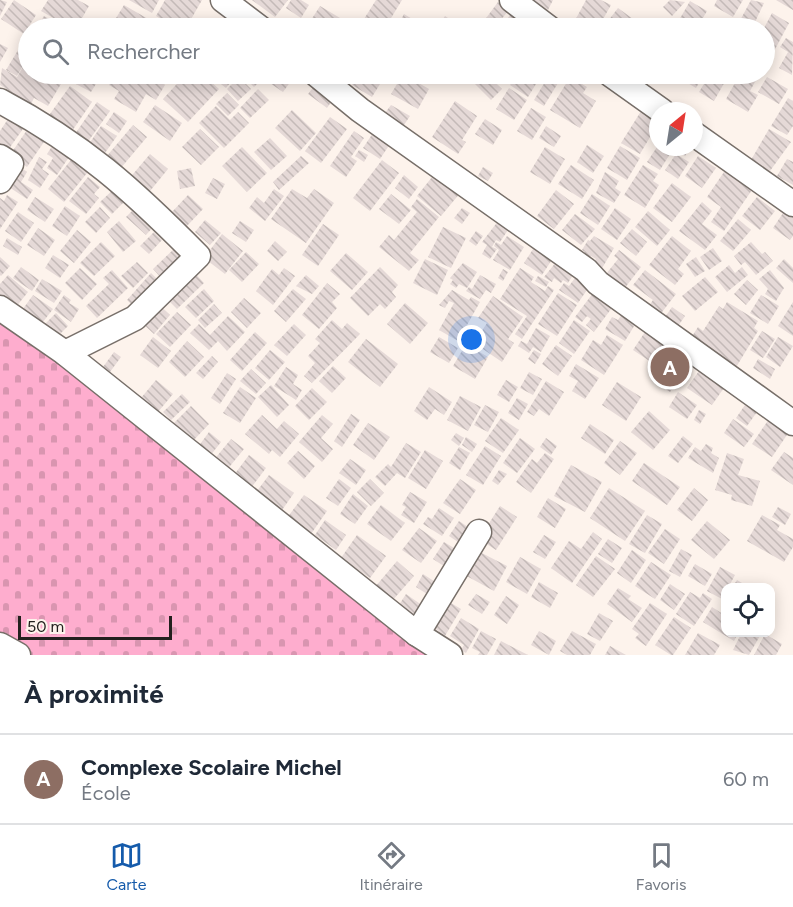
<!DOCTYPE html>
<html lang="fr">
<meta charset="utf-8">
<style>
body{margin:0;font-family:Figtree,sans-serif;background:#f2f2f3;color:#1f2937}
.controls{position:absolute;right:18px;bottom:18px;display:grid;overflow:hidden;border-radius:12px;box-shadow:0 3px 15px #0003}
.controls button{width:54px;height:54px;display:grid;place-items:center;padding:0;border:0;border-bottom:2px solid #e0e1e3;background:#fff;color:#1f2937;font:30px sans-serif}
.compass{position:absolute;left:649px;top:102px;width:54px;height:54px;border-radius:50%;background:#fff;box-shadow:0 3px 15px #0003;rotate:30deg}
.scale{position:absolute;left:18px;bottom:15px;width:154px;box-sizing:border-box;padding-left:6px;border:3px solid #23201e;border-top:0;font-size:16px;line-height:21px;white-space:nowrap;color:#23201e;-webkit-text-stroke:4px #fdf3ec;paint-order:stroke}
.you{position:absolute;left:472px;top:340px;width:21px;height:21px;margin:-15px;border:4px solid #fff;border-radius:50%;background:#1a73e8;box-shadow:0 0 0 9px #1a73e833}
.badge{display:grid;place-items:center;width:39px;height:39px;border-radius:50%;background:#155bab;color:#fff;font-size:20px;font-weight:700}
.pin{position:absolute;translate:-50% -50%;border:3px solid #fff;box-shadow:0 2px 6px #0006}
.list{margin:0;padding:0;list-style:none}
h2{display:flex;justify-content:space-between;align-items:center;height:78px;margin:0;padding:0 24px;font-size:26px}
h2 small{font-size:20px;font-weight:400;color:#747a83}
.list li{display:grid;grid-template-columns:39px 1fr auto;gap:18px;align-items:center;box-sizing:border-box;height:90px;padding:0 24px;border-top:2px solid #e0e1e3}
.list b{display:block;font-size:22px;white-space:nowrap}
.list p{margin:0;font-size:20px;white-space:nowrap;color:#747a83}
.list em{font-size:20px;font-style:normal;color:#747a83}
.icon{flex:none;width:33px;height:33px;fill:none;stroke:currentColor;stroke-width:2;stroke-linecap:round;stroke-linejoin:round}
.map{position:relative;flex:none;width:793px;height:655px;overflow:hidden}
.search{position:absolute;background:#fff;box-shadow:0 3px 15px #0003;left:18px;right:18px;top:18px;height:66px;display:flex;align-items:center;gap:15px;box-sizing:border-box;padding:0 21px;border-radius:33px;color:#747a83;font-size:22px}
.sheet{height:168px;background:#fff}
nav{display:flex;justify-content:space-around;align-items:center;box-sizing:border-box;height:84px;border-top:2px solid #e0e1e3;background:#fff;font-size:16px;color:#747a83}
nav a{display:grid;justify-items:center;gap:3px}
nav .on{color:#155bab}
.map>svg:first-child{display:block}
</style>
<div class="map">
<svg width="793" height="655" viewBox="0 0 793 655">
<defs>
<pattern id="cemetery-stones" width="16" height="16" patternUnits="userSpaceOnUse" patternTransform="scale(1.5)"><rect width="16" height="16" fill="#feadce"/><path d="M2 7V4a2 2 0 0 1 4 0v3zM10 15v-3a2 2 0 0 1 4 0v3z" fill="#d995b0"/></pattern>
<pattern id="building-back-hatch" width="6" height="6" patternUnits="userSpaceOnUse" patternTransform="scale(1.5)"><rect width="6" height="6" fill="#e5d9d7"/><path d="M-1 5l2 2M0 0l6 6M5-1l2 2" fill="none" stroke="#c4bab8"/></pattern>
</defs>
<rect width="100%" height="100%" fill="#fdf3ec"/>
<path fill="url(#cemetery-stones)" d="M0 321 31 342 461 655H19L0 646Z"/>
<g fill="url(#building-back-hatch)">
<path d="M0 0 7 2 0 16Z"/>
<path d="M14 0 36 15 24 34 1 19Z"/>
<path d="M48 0H78L89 6 78 25 65 18 62 23 41 11Z"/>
<path d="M129 0H159L152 13Z"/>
<path d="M165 0H202L186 28H177L156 16Z"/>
<path d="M252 0H288L275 17Z"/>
<path d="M291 0H301L309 5 301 18 286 8Z"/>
<path d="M376 0H402L385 28H379L364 19Z"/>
<path d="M529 0H553L548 10Z"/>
<path d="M586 0H601L611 5 598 28H577L572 26Z"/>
<path d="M670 0 685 2 672 16 663 7Z"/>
<path d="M717 0H743L733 17 714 6Z"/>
<path d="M751 0 764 3 755 22 762 25 760 28H736Z"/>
<path d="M776 0H793V10Z"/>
<path d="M690 1 707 11 697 28H688L678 22Z"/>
<path d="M498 2 509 10 494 28 484 21Z"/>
<path d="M124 5 148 19 143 28H110Z"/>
<path d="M320 6 340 18 334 28H306Z"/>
<path d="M618 8 637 22 633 28H610L605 25Z"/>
<path d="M772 13 789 23 772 55 764 50V28Z"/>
<path d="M404 14 422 25 420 28 397 27Z"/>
<path d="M510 15 521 21 517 28H501Z"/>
<path d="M44 16 65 28H37Z"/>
<path d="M445 16 461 27 459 28H437Z"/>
<path d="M786 38 793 42 792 75 779 68 788 52 780 47Z"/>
<path d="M23 42 28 45V57L17 76 6 70Z"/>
<path d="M0 44 8 48 0 62Z"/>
<path d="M28 58V74H59L65 77 48 106 34 98 31 104 0 85 2 68 17 77Z"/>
<path d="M72 74H102L91 92 74 83 78 77Z"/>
<path d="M117 74H163L159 81 165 85 156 100 146 94 136 112 114 99 119 91 109 85Z"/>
<path d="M186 74 192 78 196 74H202L219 89 188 122 163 99Z"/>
<path d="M208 74H237L226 88Z"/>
<path d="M244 74H258L263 78 254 87 242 75Z"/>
<path d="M272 74H296L283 92 267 81Z"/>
<path d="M359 74H382L376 82 380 84 372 97 352 85Z"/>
<path d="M403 74 429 89 418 109 391 94Z"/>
<path d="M486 74 502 89 491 100 475 84Z"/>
<path d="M518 74 536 84 528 97 510 85Z"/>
<path d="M677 74H704L696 88 676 76Z"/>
<path d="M710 74H718L727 78 714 101 699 92Z"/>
<path d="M740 74 756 80 750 91 758 95 748 112 726 99Z"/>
<path d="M239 77 251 89 238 101 227 89Z"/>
<path d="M548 77 558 83 544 106 534 100Z"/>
<path d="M570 77 587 87 583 93 596 101 580 128 550 110Z"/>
<path d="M767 77 788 89 779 104 758 92Z"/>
<path d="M318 81 336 95 327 108 308 94Z"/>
<path d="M70 86 92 102 70 134 47 118Z"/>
<path d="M509 88 527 100 514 120 496 109Z"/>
<path d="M258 89 269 100 250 118 240 108Z"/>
<path d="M227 93 239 105 228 116 216 104Z"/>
<path d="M788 98 793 101V126L787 135 771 126Z"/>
<path d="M455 101 477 116 462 140 466 142 458 154 432 137Z"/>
<path d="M97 102 110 111 87 143 75 134Z"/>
<path d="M155 105 182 123 170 141 143 122Z"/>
<path d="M391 105 410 116 404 125 385 113Z"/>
<path d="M216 106 230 120 238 112 249 123 224 148 199 123Z"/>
<path d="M531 108 546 117 532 140 517 131Z"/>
<path d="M643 108 658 117V132L657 134 653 132 640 154 621 143Z"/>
<path d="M292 110 316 133 300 151 275 128Z"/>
<path d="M114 112 127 121 119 133 106 124Z"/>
<path d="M10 116 25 126 6 153 0 148V131Z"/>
<path d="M330 117 347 129 321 163 305 151Z"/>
<path d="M485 119 502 130 493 145 475 134Z"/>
<path d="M31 124 48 136 27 167 10 155Z"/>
<path d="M133 125 147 137 120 169 106 157Z"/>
<path d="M101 126 117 136 100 160 85 150Z"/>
<path d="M546 126 561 136 554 147 539 138Z"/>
<path d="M200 129 219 147 201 165 182 147Z"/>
<path d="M769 129 791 142 770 171 751 160Z"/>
<path d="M375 130 392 141 380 159 363 148Z"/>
<path d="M354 131 364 138 351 157 357 161 346 177 330 166Z"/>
<path d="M58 137 75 148 57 175 47 168 53 158 47 154Z"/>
<path d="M270 138 287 156 271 170 254 152Z"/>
<path d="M587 145 604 156 593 173 577 162Z"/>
<path d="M620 146 640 158 627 180 607 168Z"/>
<path d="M242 147 267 173 247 192 222 166Z"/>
<path d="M545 147 565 159 550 184 530 172Z"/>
<path d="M657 147H691L685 156 673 149 660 170 647 162Z"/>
<path d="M359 150 368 155 364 162 355 156Z"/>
<path d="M150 154 168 169 146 196 128 180Z"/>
<path d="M676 154 689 162 678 179 665 170Z"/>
<path d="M74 156 91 168 64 202 48 189Z"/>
<path d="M301 156 309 163 279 190 273 182Z"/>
<path d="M698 156 716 168 702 188 685 176Z"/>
<path d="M39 157 47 162 42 169 49 174 40 188 28 180Z"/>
<path d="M787 159 793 162V185L777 176Z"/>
<path d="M382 160 399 173 370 211 353 198Z"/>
<path d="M16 164 27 172 21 182 33 190 27 199 3 183Z"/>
<path d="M571 165 594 180 582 199 558 184Z"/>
<path d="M643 165 658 174 653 181 659 185 645 208 624 195Z"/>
<path d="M483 167 493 173 488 181 478 176Z"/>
<path d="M191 168 195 186 180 189 177 171Z"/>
<path d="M726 169 754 187 724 231 711 222 721 207 707 197Z"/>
<path d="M436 172 461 192 441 216 417 196Z"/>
<path d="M605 172 619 181 615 188 621 192 614 203 596 193Z"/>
<path d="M404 175 418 187 409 199 395 188Z"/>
<path d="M88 177 100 187 94 194 99 198 86 214 69 201Z"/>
<path d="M213 178 225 184 217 199 205 193Z"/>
<path d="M672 183 691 197 672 222 653 208Z"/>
<path d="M115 188 127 199 112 214 100 202Z"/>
<path d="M274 189 284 196 265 221 249 208 257 197 264 203Z"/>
<path d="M292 189 307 198 314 189 334 203 306 243 271 219Z"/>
<path d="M556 190 574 204 554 229 537 216Z"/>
<path d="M391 194 411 210 399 224 379 209Z"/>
<path d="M592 194 610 206 598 225 580 213Z"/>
<path d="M7 195 18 202 0 229V198L4 201Z"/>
<path d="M188 195 203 209 186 227 171 213Z"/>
<path d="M35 197 54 209 45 222 27 210Z"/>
<path d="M757 197 775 211 760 230 742 216Z"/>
<path d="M417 199 439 217 410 253 419 260 409 271 379 247 389 235 394 240 417 212 411 207Z"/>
<path d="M702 202 712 211 702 224 717 235 705 250 679 231Z"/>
<path d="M65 206 80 216 67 236 52 226Z"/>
<path d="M100 207 110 218 96 233 85 222Z"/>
<path d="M135 208 154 226 146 235 126 217Z"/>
<path d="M462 208 470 213 462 224 454 218Z"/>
<path d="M615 208 631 219 617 240 601 229Z"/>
<path d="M785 210 793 215V236L790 240 773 228Z"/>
<path d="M648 211 670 230 657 246 635 227Z"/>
<path d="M18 212 34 223 21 242 5 231Z"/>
<path d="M575 214 595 229 581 245 562 230Z"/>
<path d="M738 219 751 230 733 251 720 241Z"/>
<path d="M205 220 221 233 210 245 195 232Z"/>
<path d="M499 220 510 227 500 242 496 240 492 247 497 249 490 259 482 254 487 245 482 242Z"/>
<path d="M119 221 136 241 123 252 107 232Z"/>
<path d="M240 221 254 230 246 242 232 233Z"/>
<path d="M323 224 339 235 318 266 302 255Z"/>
<path d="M443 227 466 238 451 268 428 257Z"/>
<path d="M38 228 55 240 44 256 27 245Z"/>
<path d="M632 229 647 242 636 256 620 243Z"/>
<path d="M77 230 91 242 74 263 60 251Z"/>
<path d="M476 231 483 236 476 246 469 241Z"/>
<path d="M154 232 162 240 149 254 140 246Z"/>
<path d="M222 234 243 251 225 274 204 258Z"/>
<path d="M507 236 524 247 510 270 493 260 499 250 494 246 496 242 501 245Z"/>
<path d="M594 236 614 248 601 270 592 265 596 259 591 256 588 261 581 257 585 252 582 250 588 240 590 241Z"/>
<path d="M672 236 691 251 678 269 684 274 675 285 649 265Z"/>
<path d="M7 238 22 247 18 255 3 246Z"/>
<path d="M275 241 287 252 278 261 267 251Z"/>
<path d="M101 242 115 256 94 276 80 263Z"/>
<path d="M751 242 762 254 765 252 773 261 756 275 745 262 741 265 734 256Z"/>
<path d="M537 243 555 255 542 275 524 263Z"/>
<path d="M176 247 187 258 164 281 153 269Z"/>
<path d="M713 248 722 261 709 270 700 257Z"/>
<path d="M619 250 641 267 621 293 606 274 618 259 614 256Z"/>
<path d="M246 252 259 264 242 282 229 270Z"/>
<path d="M346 253 368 272 352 290 330 271Z"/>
<path d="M53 255 69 265 60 278 45 268Z"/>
<path d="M561 256 578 267 568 283 563 280 561 283 554 278 552 282 544 277Z"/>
<path d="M0 257 10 266 1 276 0 275Z"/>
<path d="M696 257 705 271 695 277 686 264Z"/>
<path d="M425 259 448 270 437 295 413 283Z"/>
<path d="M784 259 793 268V283L776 268Z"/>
<path d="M137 262 148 273 133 288 121 276Z"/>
<path d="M463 263 477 272 467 288 459 284 456 288 450 284 453 280 450 278Z"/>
<path d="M729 265 735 273 742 267 748 275 727 292 715 277Z"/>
<path d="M21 267 39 280 32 291 13 278Z"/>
<path d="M380 267 398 285 392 292 396 297 385 309 380 304 368 316 350 298Z"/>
<path d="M80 268 97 284 82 300 65 283Z"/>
<path d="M284 268 295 276 273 305 256 291 272 269 279 275Z"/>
<path d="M520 268 534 277 531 282 545 291 548 286 554 290 522 339 515 334 527 316 500 299Z"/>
<path d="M191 269 204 283 177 309 164 296Z"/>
<path d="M503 269 508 272 503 281 498 278Z"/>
<path d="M112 270 128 288 97 318 86 306 109 284 103 278Z"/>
<path d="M645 270 676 294 659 316 648 307 653 300 633 285Z"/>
<path d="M770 270 784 288 776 301 765 294 768 289 759 279Z"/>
<path d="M151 273 162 284 136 309 127 300Z"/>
<path d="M8 275 28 292 12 312 0 303V284Z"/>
<path d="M306 275 319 286 312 294 296 286Z"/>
<path d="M480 275 496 284 491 293 486 290 480 299 466 291 469 287 472 289Z"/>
<path d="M538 276 549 282 546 287 535 281Z"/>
<path d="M705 277 718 292 695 311 682 296Z"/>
<path d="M575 278 589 287 578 303 559 290 564 283 569 286Z"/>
<path d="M42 279 62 291 54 303 35 291Z"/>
<path d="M747 280 758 290 746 305 734 294Z"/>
<path d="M327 283 340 294 332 302 337 308 319 329 302 315Z"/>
<path d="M204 289 214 301 196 318 185 307Z"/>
<path d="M293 289 306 299 286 322 274 311Z"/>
<path d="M452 290 469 300 471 297 480 302 458 341 439 330 454 303 449 301 445 308 439 305Z"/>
<path d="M558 293 577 305 557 336 538 324Z"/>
<path d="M593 293 617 301 594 332 586 325 591 319 587 316 582 322 575 317Z"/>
<path d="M33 295 53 309 39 327 20 313Z"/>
<path d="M64 295 71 300 69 303 79 309 71 322 54 310Z"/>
<path d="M761 295 779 306 768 324 750 313Z"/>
<path d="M493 296 523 317 508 339 514 343 502 362 474 343 487 323 478 318Z"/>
<path d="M244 298 261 313 247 328 231 312Z"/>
<path d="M727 302 758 321 754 328 758 331 735 369 689 341 698 327 703 331 719 306 723 309Z"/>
<path d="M793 302V336L778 326Z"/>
<path d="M157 303 170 315 154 334 141 322Z"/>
<path d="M405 303 428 323 410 344 387 324Z"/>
<path d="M214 304 222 313 205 328 198 320Z"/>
<path d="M672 307 685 316 676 329 663 320Z"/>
<path d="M177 312 191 325 170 347 156 334Z"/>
<path d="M56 313 68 326 52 342 39 330Z"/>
<path d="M622 314 636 323 625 341 605 329 612 317 618 320Z"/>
<path d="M228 316 245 332 227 351 218 341 209 350 190 333 199 324 210 335Z"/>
<path d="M332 320 342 329 347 323 360 334 312 383 304 376 315 363 308 356 320 343 315 339Z"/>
<path d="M574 320 590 331 574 354 559 343Z"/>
<path d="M294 324 306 335 287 356 274 345Z"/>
<path d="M536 328 550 336 541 352 533 347 529 353 518 346 521 341 527 344Z"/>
<path d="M647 329 671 345 657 366 633 350Z"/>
<path d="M762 331 775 339 763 358 750 350Z"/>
<path d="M255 332 267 343 242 371 230 360Z"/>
<path d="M607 335 623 345 604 375 581 360 593 340 601 345Z"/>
<path d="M153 337 171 351 158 368 140 355Z"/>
<path d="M439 337 458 348 449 363 430 352Z"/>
<path d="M778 337 793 346 780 367 766 357Z"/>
<path d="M366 339 398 364 380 387 348 362Z"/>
<path d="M187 341 204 357 185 377 169 362Z"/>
<path d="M466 344 488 357 475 379 453 366Z"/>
<path d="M556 345 572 356 558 376 542 364Z"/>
<path d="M270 350 285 362 269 380 255 368Z"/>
<path d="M534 350 541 354 535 364 528 359Z"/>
<path d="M676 350 691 360 670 392 654 382Z"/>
<path d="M114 352 121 357 110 372 103 367Z"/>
<path d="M212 356 218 362 203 379 196 373Z"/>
<path d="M758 359 775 369 770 379 753 368Z"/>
<path d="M576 364 599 378 585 399 572 391 578 381 569 376Z"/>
<path d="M333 366 346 378 332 393 319 381Z"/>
<path d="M286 367 298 375 293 384 302 390 296 400 274 386Z"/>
<path d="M701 368 726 385 712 405 687 388Z"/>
<path d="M251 369 266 383 256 394 240 381Z"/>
<path d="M529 372 542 379 533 395 520 388Z"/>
<path d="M227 373 236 379 220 404 211 398Z"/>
<path d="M156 380 173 394 153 418 136 404Z"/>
<path d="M506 380 518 387 509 402 497 395Z"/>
<path d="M546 381 564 392 549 416 539 409 534 416 527 412Z"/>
<path d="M617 382 641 397 626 421 602 405Z"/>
<path d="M271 385 289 405 277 417 258 397Z"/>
<path d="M240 387 256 398 240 423 223 413Z"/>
<path d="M429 387 452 402 444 415 435 409 427 420 414 411Z"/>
<path d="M312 388 327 402 309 420 295 406Z"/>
<path d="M678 392 697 405 687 419 669 407Z"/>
<path d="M182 394 190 402 171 420 163 412Z"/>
<path d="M460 396 481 407 468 431 447 420Z"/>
<path d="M517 398 528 404 519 420 508 413Z"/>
<path d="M485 405 499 412 488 432 474 425Z"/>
<path d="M745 405 757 412 747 426 736 418Z"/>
<path d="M191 406 209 424 192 442 174 423Z"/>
<path d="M699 410 706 414 700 424 694 420Z"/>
<path d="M649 411 670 430 653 450 631 432Z"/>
<path d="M351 414 360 420 342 447 334 441Z"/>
<path d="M262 415 277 429 284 421 299 434 280 457 272 450 269 454 245 434Z"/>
<path d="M322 415 333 424 321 438 333 449 322 462 299 442Z"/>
<path d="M771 416 791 429 772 457 752 444Z"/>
<path d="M501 418 519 430 503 453 485 441Z"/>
<path d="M733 419 754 434 744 447 724 433Z"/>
<path d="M368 423 390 437 374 460 353 445Z"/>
<path d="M590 424 614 440 605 454 581 438Z"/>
<path d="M209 432 221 442 210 456 198 447Z"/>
<path d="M456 433 464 438 459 446 451 440Z"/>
<path d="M683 436 693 444 678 463 668 456Z"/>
<path d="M466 437 477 444 472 452 462 445Z"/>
<path d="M520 438 535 449 517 473 503 463Z"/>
<path d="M546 438 557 446 551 455 540 447Z"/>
<path d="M231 439 244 449 226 471 213 461Z"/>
<path d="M620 441 637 453 620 475 604 463Z"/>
<path d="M406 443 421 452 405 478 397 473 385 486 375 477 388 464 391 467Z"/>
<path d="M706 444 713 448 711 453 719 458 713 473 688 458 695 447 701 451Z"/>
<path d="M485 446 501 456 483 485 466 475Z"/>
<path d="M459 447 470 453 460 470 449 463Z"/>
<path d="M425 450 443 461 426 489 408 478Z"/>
<path d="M298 451 315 466 304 479 287 463Z"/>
<path d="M784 452 793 458V485L771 470Z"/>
<path d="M545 453 554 459 531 493 516 482 532 459 537 463Z"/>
<path d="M727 453 744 459 738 475 760 481 752 506 731 500 732 495 715 490Z"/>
<path d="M249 455 266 468 251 488 234 475Z"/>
<path d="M350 459 366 470 356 485 339 473Z"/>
<path d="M644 463 680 487 667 505 632 481Z"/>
<path d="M571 465 602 482 585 512 554 496Z"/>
<path d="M499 470 507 474 498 485 492 481Z"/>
<path d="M269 475 294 493 280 513 254 495Z"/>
<path d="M339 479 351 488 338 506 326 498Z"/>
<path d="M370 479 384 493 371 506 357 492Z"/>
<path d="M460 479 476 490 460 514 443 503Z"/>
<path d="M609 488 645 511 625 541 590 518Z"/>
<path d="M694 488 708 500 692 521 677 510Z"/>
<path d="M410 492 427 502 414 523 401 515 406 507 402 505Z"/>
<path d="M353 494 368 506 355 524 340 514Z"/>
<path d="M304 495 327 511 311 534 287 518Z"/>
<path d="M548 498 566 509 555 528 537 517Z"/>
<path d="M381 505 405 523 391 541 367 524Z"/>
<path d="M500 506 517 517 496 550 479 539Z"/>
<path d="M778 507 791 514 785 525 772 517Z"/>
<path d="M439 508 454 518 442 536 423 524 428 517 432 519Z"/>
<path d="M647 515 662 524 645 553 629 544Z"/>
<path d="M762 515 780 525 777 530 793 539V547L784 562 747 541Z"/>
<path d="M325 520 346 535 336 550 315 535Z"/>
<path d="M459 521 477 533 467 548 449 536Z"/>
<path d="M707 521 730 540 714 559 691 540Z"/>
<path d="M419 528 437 541 421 563 402 550Z"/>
<path d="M665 529 680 539 664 564 648 553Z"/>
<path d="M593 532 602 539 572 583 551 568 569 541 581 549Z"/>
<path d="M357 535 386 556 370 578 341 558Z"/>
<path d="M544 535 556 542 545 559 533 552Z"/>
<path d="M608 539 622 548 612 563 598 554Z"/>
<path d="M444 542 464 554 453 572 433 559Z"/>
<path d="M681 549 692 555 680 577 669 571Z"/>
<path d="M476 550 507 566 494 591 463 574Z"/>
<path d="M632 550 646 560 631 583 617 573Z"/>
<path d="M596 556 615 569 593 597 576 585Z"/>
<path d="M520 557 541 569 527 594 506 582Z"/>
<path d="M397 561 414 576 392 601 375 587Z"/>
<path d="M651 562 671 575 655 599 635 586Z"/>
<path d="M695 564 712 574 705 586 688 576Z"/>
<path d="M720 567 735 575 728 588H726L722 599 707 591Z"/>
<path d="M423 574 443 587 435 599 416 587Z"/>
<path d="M737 580 747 586 746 588H732Z"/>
<path d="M539 582 558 593 550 608 531 597Z"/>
<path d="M670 584 685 594 674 610 660 600Z"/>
<path d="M618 588 631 596 628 599 642 608 632 622 607 604Z"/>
<path d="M690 592 700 598 703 593 712 599 694 626 676 614Z"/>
<path d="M406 594 426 608 418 619 399 605Z"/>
<path d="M476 594 490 602 482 614 468 605Z"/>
<path d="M506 596 519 605 507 624 494 615Z"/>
<path d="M446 600 461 609 442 641 435 636 439 631 430 626Z"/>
<path d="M650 603 667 614 646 646 635 638 639 634 632 629Z"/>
<path d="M712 607 726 616V632H739L734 641 703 622Z"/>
<path d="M599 613 613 621 600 641 587 634Z"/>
<path d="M674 617 691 628 673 655H671L655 645Z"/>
<path d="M461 618 479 629 466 653 461 650 464 645 450 636Z"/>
<path d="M481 631 496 639 487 655H478L480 652 472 648Z"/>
<path d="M539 631 556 641 549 655 531 645Z"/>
<path d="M572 631 596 644 590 655H567L560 651Z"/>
<path d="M742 632 761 634 749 655 733 650Z"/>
<path d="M698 633 720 645 714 655H685Z"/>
<path d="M765 634 782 644 776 655H754Z"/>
<path d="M501 641 528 655H494Z"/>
<path d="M610 646 626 655H605Z"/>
</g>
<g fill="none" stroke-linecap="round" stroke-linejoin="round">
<defs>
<g id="minor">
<path d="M223 0 260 28"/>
<path d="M512 0 549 28"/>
<path d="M316 74 360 110 586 270 598 283 793 423"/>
<path d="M610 74 662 111"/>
<path d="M0 101C83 145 132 189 198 256L135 318 65 353"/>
<path d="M694 134 793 204"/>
<path d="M0 157 11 164 0 181"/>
<path d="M0 308 65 353 417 634 450 655"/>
<path d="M417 634 479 532"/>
<path d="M0 645 18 655"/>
</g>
</defs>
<use href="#minor" stroke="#776f69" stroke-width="27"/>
<use href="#minor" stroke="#fff" stroke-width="24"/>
</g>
</svg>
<div class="controls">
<button><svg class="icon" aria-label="locate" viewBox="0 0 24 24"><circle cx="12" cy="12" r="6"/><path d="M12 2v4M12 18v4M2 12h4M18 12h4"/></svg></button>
</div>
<svg class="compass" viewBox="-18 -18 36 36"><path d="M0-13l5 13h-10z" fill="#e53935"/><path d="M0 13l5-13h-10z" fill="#747a83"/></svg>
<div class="scale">50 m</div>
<div class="you"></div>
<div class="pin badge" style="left:670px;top:367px;background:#8d6e63">A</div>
<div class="search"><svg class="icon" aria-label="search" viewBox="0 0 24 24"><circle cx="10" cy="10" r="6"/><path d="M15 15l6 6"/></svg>Rechercher</div>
</div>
<section class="sheet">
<h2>À proximité<small></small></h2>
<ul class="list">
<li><span class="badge" style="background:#8d6e63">A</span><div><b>Complexe Scolaire Michel</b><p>École</p></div><em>60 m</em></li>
</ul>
</section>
<nav>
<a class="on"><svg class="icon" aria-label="map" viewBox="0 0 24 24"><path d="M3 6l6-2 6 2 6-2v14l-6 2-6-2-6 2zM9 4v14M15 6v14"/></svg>Carte</a>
<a><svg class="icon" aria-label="directions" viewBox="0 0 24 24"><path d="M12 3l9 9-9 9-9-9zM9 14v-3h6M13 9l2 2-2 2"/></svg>Itinéraire</a>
<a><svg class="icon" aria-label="saved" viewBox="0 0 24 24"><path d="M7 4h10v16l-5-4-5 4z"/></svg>Favoris</a>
</nav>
